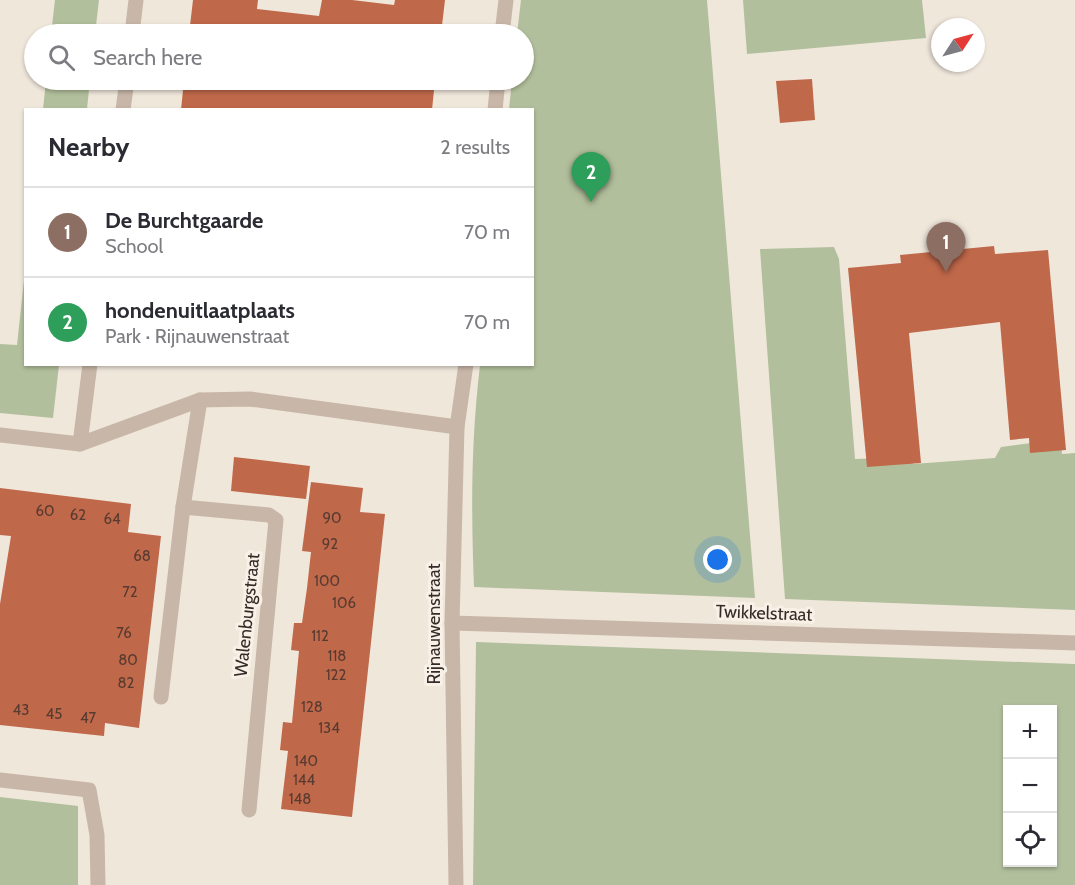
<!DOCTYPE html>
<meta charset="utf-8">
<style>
body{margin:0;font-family:Cabin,sans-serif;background:#f2f2f3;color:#2b2b33}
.controls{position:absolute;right:18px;bottom:18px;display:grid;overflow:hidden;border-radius:0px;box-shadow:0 2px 4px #0004}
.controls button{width:54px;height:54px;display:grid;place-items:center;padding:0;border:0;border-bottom:2px solid #e1e1e2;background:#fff;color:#2b2b33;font:30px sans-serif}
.compass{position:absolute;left:931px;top:18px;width:54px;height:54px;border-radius:50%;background:#fff;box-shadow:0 2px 4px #0004;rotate:54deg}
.you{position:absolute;left:718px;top:560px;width:21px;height:21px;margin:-15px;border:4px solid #fff;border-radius:50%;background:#1a73e8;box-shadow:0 0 0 9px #1a73e833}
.badge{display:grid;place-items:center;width:39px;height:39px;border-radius:50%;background:#1f5054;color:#fff;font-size:20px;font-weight:700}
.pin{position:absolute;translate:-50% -50px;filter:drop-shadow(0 2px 3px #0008)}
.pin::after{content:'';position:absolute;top:32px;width:21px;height:18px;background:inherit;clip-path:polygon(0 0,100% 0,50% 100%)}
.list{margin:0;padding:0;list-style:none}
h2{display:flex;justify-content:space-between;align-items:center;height:78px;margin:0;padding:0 24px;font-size:26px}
h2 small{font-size:20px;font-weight:400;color:#7c7c81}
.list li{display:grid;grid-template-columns:39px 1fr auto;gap:18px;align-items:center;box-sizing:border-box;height:90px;padding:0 24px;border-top:2px solid #e1e1e2}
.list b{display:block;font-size:22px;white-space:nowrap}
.list p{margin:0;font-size:20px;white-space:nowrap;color:#7c7c81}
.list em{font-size:20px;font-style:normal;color:#7c7c81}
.icon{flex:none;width:33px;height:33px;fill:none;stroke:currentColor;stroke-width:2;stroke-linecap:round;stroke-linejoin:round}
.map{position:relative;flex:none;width:1075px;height:885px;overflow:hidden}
.search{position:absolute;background:#fff;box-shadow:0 2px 4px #0004;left:24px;top:24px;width:510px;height:66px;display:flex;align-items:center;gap:15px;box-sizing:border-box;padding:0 21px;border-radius:33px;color:#7c7c81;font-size:22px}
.panel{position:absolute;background:#fff;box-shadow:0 2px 4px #0004;left:24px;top:108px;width:510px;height:258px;border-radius:0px}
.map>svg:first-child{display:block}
</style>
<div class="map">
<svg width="1075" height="885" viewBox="0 0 1075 885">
<rect width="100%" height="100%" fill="#f0e7db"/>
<g fill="#b2bf9c" fill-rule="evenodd">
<path d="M55 0H99L95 34H51Z"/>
<path d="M521 0H707L755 598 474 587C471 510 471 441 480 365L532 364V110L509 109 512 80H524V34H517Z"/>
<path d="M743 0H922L926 38 747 54Z"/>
<path d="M46 80H90L87 109H43Z"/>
<path d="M834 247 839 259 855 459 911 457 913 464 995 458 1001 447 1061 439 1062 454 1075 453V610L785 599 760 249Z"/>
<path d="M25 271 26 364 59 365 53 418 0 413V344L17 345Z"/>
<path d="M476 642 1075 664V885H473ZM1008 710H1052V862H1008Z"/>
<path d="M0 797 78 806V885H0Z"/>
</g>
<g fill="#c0684a">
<path d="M193 0H258L257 9 319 16 322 0H352L394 5 395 0H445L441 34H189Z"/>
<path d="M812 79 815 120 780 123 776 81Z"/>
<path d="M184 80H435L432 110H181Z"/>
<path d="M994 246 995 254 1048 250 1066 450 1030 453 1029 438 1010 440 1000 322 909 333 921 463 867 467 848 268 901 263 900 255Z"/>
<path d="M234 457 310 466 306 499 231 491Z"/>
<path d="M311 482 363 488 360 512 385 514 352 817 281 809 288 751 280 750 283 722 292 723 299 651 291 650 294 623H302L307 588 311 552 302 551Z"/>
<path d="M0 488 131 504 128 532 161 536 139 728 105 723 104 736 0 725V604L11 536 0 535Z"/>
</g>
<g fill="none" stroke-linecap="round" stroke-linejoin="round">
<g stroke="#c8b7a8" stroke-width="15">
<path d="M132 34 136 0"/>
<path d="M502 34 506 0"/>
<path d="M123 110 127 80"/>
<path d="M495 110 498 80"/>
<path d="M0 435 80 444 200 400 250 399 457 427"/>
<path d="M80 444 90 364"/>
<path d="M183 507 269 515 276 520 249 810"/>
<path d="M452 623 1075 643"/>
<path d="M161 697 183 507 200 400"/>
<path d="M0 780 89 790 97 835 98 885"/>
<path d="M456 885 452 623 457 427 466 364"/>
</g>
</g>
<g text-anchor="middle" stroke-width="6" stroke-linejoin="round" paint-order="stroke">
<g font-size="15" fill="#583b30">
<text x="45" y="516">60</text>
<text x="78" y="520">62</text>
<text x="332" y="523">90</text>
<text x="112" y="524">64</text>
<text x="330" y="549">92</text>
<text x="142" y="561">68</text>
<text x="327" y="586">100</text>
<text x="130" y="597">72</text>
<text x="344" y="608">106</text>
<text x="124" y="638">76</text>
<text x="320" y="641">112</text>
<text x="337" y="661">118</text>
<text x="128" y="665">80</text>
<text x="336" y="680">122</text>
<text x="126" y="688">82</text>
<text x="312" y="712">128</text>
<text x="21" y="715">43</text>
<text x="54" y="719">45</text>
<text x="88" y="723">47</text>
<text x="329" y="733">134</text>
<text x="306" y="766">140</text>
<text x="304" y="785">144</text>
<text x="300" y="804">148</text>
</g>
<g font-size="18" fill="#352c28" stroke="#f8f1e7">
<text transform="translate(764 613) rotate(2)" y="6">Twikkelstraat</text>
<text transform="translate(247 615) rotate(-84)" y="6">Walenburgstraat</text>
<text transform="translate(434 624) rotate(-90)" y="6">Rijnauwenstraat</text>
</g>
</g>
</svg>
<div class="controls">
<button>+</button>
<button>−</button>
<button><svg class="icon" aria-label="locate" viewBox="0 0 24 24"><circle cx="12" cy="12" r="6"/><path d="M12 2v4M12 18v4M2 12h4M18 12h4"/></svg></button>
</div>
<svg class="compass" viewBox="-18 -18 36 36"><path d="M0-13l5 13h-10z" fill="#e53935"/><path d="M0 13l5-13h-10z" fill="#7c7c81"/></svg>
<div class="you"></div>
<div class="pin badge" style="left:946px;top:272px;background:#8d6e63">1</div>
<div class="pin badge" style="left:591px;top:202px;background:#2e9e5b">2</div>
<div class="search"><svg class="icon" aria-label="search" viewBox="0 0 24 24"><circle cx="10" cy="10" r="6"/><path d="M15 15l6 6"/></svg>Search here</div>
<section class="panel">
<h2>Nearby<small>2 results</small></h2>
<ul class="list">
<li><span class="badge" style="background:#8d6e63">1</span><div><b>De Burchtgaarde</b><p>School</p></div><em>70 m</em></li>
<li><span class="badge" style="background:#2e9e5b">2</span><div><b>hondenuitlaatplaats</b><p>Park · Rijnauwenstraat</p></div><em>70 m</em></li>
</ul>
</section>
</div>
